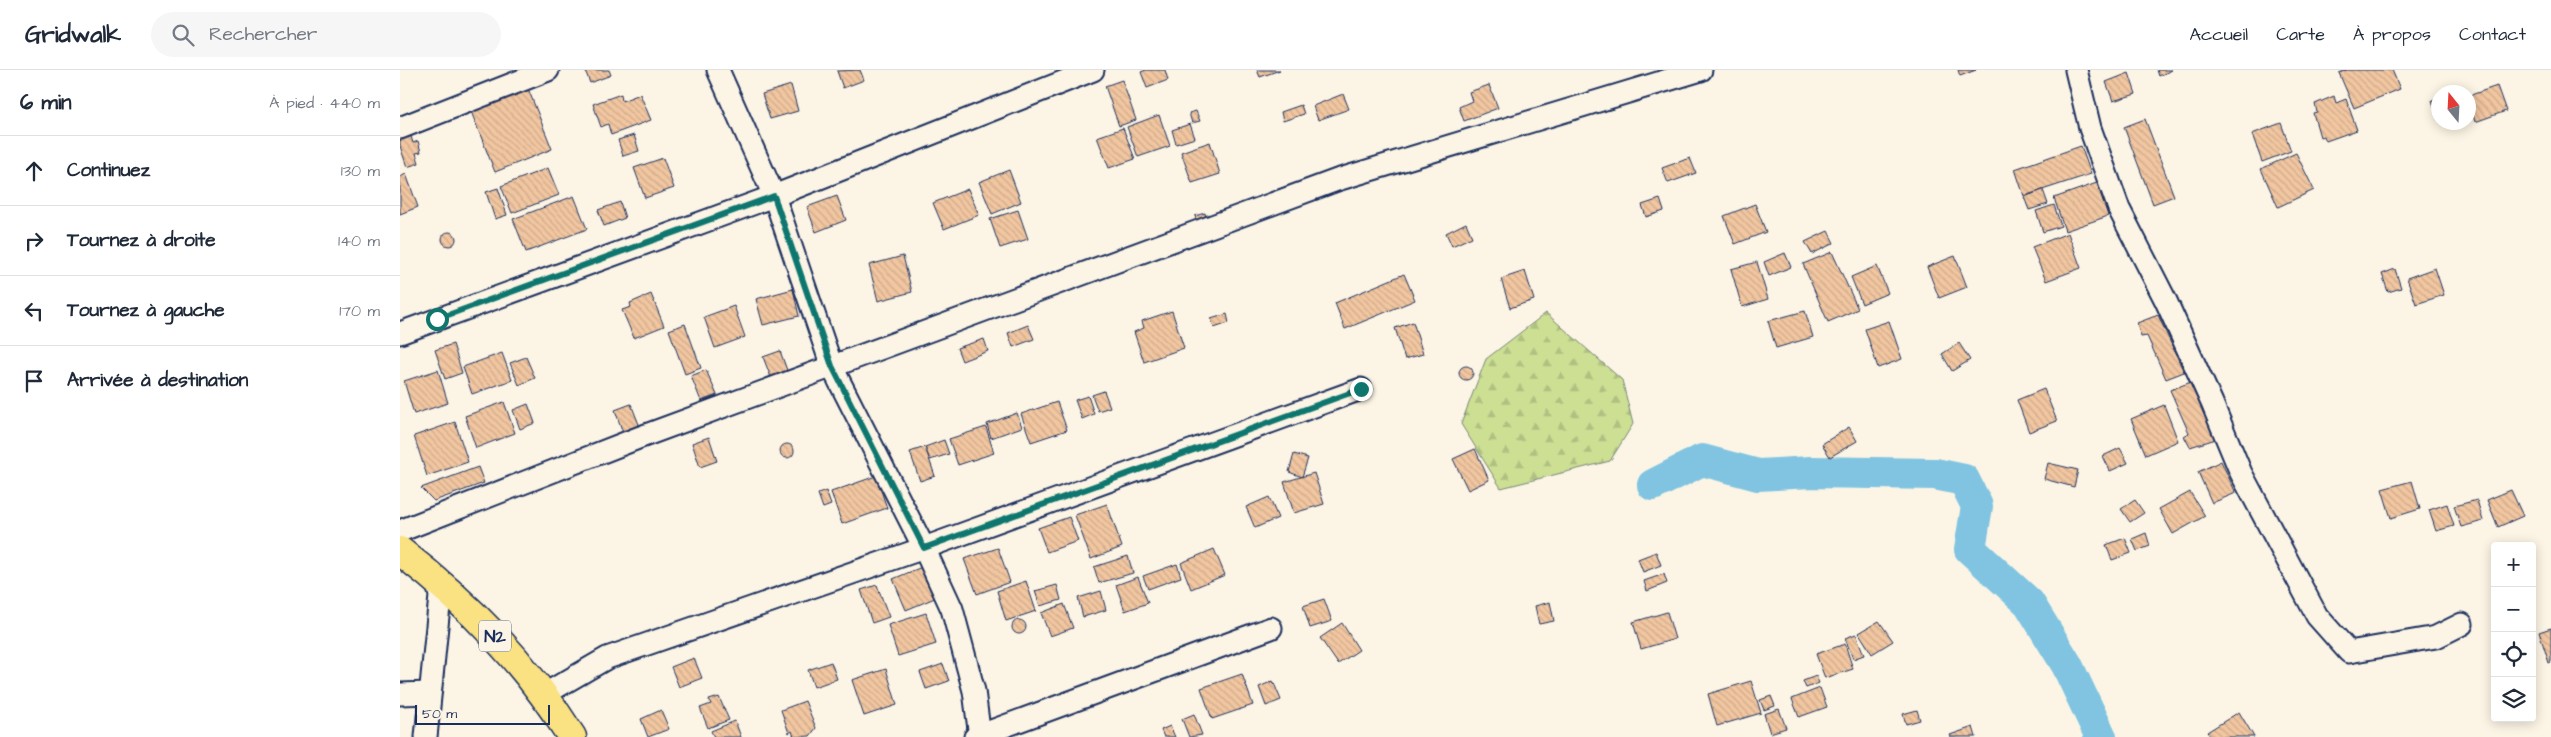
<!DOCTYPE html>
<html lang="fr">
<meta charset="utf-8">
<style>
body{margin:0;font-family:"Architects Daughter",sans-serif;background:#f6f6f7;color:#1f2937}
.controls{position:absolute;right:15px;bottom:15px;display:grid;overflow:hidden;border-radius:5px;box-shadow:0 2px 12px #0003}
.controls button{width:45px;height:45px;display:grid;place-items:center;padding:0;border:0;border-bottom:1px solid #e0e1e3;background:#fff;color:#1f2937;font:25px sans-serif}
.compass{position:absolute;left:2031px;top:15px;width:45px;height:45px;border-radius:50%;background:#fff;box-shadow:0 2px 12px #0003;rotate:342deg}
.scale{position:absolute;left:15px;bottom:12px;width:135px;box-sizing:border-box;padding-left:5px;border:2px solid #1b2f5e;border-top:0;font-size:14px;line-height:18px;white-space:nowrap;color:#1b2f5e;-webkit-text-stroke:4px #fcf5e5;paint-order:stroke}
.stop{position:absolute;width:15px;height:15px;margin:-11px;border:4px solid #0f766e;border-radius:50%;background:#fff}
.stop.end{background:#0f766e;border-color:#fff;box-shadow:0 1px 5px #0008}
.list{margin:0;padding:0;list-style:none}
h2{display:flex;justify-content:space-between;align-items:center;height:65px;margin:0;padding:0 20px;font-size:21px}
h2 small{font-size:16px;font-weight:400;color:#747a83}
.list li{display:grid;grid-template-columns:32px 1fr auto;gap:15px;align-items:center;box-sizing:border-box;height:70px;padding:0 20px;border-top:1px solid #e0e1e3}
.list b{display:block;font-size:19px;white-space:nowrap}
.list em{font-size:16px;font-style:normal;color:#747a83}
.icon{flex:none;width:28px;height:28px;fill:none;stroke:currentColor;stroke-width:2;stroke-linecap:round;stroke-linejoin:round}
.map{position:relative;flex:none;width:2151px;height:667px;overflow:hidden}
header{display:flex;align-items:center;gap:30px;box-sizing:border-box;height:70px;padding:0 25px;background:#fff;border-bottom:1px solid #e0e1e3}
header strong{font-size:24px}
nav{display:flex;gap:28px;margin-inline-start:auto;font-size:18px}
.search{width:350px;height:45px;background:#f6f6f7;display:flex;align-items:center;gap:12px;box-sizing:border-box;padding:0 18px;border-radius:28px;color:#747a83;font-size:19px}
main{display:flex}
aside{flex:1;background:#fff}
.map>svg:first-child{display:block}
</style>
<header>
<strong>Gridwalk</strong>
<div class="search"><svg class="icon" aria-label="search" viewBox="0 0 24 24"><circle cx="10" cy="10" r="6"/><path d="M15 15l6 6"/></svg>Rechercher</div>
<nav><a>Accueil</a><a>Carte</a><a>À propos</a><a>Contact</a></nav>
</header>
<main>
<aside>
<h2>6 min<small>À pied · 440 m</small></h2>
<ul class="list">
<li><svg class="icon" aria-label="ahead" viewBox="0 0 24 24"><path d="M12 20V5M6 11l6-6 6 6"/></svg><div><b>Continuez</b></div><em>130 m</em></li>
<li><svg class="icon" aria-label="right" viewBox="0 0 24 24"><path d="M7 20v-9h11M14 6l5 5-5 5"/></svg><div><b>Tournez à droite</b></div><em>140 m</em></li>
<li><svg class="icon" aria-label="left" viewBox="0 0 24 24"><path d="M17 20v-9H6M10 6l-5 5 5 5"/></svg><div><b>Tournez à gauche</b></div><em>170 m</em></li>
<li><svg class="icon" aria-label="arrive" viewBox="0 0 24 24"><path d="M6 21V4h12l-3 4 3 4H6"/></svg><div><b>Arrivée à destination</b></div></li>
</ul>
</aside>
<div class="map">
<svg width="2151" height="667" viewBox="0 0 2151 667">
<defs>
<pattern id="forest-firs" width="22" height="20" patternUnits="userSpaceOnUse" patternTransform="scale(1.25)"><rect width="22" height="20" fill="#cddf93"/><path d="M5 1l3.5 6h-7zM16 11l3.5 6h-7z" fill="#afc081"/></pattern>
<pattern id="building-back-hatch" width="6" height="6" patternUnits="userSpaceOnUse" patternTransform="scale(1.25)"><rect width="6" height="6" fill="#f1c6a0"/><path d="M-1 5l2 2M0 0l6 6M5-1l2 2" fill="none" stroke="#ceaa8c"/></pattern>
</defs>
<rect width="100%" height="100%" fill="#fcf5e5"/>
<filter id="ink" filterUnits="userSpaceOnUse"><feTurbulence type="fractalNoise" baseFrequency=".02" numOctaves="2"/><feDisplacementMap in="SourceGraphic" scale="10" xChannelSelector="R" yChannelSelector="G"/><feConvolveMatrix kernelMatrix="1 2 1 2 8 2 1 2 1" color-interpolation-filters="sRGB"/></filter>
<g filter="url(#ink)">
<path fill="url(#forest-firs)" stroke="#748778" d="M1146 243 1222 310 1233 354 1210 391 1101 418 1061 354 1086 289Z"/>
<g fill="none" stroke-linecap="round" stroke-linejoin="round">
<path stroke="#80c4e1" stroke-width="32" d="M1253 415 1302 390 1358 405 1411 402 1535 404 1564 410 1577 436 1570 479 1629 533 1667 595 1701 667"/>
</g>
<g fill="url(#building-back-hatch)" stroke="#1b2f5e">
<path d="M185 0H209L211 5 190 13Z"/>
<path d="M460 0 464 10 443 18 437 1Z"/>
<path d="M746 0H765L768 10 747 18 741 2Z"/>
<path d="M857 0H880L860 7Z"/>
<path d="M1558 0H1576L1560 6Z"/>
<path d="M1757 0H1772L1759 6Z"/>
<path d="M1947 0H1992L2000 19 1954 38 1939 3Z"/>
<path d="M1729 3 1736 24 1713 31 1706 12Z"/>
<path d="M722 10 736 50 719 56 705 16Z"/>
<path d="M391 15 398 41 370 49 362 24Z"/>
<path d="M1089 15 1098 38 1064 51 1059 37 1072 31 1069 22Z"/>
<path d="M127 16 152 79 95 102 70 39Z"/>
<path d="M2097 16 2106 41 2075 52 2068 26Z"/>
<path d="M221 24 222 31 240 24 251 50 211 65 208 54 201 57 193 34Z"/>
<path d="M943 24 949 39 918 50 913 36Z"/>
<path d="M1934 26 1936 33 1946 29 1957 60 1926 71 1924 66 1920 67 1913 43 1917 42 1915 34Z"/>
<path d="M2038 28V50L2032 30Z"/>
<path d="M901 35 904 44 883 51 881 42Z"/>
<path d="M796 41 800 51 792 53 789 43Z"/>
<path d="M759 45 770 76 738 87 727 57Z"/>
<path d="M1745 49 1774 126 1753 134 1724 57Z"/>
<path d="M1881 53 1891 81 1862 92 1852 64Z"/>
<path d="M790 54 795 68 776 74 772 60Z"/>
<path d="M723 58 735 89 709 98 697 67Z"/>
<path d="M10 63 13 73 18 71 21 82 16 83 19 93 7 97 0 76V67Z"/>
<path d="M234 65 239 81 223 86 218 70Z"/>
<path d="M810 72 820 104 792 113 781 82Z"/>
<path d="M1681 76 1691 104 1624 126 1615 99Z"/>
<path d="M1896 83 1914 120 1878 137 1861 99Z"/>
<path d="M263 88 274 118 245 128 234 98Z"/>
<path d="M1290 88 1296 103 1268 113 1262 98Z"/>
<path d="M148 98 159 125 112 143 101 116Z"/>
<path d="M609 100 621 132 592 144 579 112Z"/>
<path d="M6 104 18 137 0 144V107Z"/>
<path d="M1697 113 1708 146 1665 161 1654 128Z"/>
<path d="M98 118 107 145 95 149 86 122Z"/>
<path d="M568 119 579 145 544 159 533 133Z"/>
<path d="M1643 120 1648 134 1629 140 1624 127Z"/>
<path d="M174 126 187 159 126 182 113 149Z"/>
<path d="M437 126 446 150 416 162 407 137Z"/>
<path d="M1260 129 1264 141 1246 147 1242 135Z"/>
<path d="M220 132 225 148 204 156 198 140Z"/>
<path d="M1355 134 1366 162 1335 174 1324 146Z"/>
<path d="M1654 135 1661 156 1643 162 1636 141Z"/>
<path d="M618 140 628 169 600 178 590 149Z"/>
<path d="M805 143 807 152 798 155 795 146Z"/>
<path d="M1066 153 1072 167 1052 176 1046 163Z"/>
<path d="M1428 161 1434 173 1412 184 1405 172Z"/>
<circle cx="49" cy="169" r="7"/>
<path d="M1668 163 1681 198 1646 211 1632 177Z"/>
<path d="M1432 182 1458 239 1428 252 1403 194Z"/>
<path d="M1385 183 1391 197 1369 206 1364 192Z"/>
<path d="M503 186 512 222 478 231 469 195Z"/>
<path d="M1555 186 1567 217 1539 228 1527 197Z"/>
<path d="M1357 192 1368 229 1342 237 1331 199Z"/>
<path d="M1477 196 1488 223 1462 234 1451 207Z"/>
<path d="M2035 198 2044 225 2016 234 2007 208Z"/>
<path d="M1995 199 2001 218 1988 222 1982 204Z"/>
<path d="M1125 201 1134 230 1110 238 1101 209Z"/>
<path d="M1004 204 1015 230 945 259 935 233Z"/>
<path d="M393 219 399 246 363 255 356 229Z"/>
<path d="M251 224 264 256 234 268 222 240 231 237 230 233Z"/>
<path d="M334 236 345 267 315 278 304 247Z"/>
<path d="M772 241 784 278 744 292 734 262 744 258 742 251Z"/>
<path d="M1405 241 1413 267 1376 278 1368 251Z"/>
<path d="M827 244 829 253 814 258 811 249Z"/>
<path d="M1758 245 1784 302 1766 309 1747 266 1741 267 1737 253Z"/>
<path d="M1489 251 1502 289 1478 298 1465 259Z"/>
<path d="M1013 252 1023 284 1005 289 995 258Z"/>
<path d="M285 254 301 298 285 304 269 260Z"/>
<path d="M628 255 634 269 613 277 608 263Z"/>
<path d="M584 269 588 281 562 291 557 278Z"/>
<path d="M1559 273 1570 290 1552 301 1542 284Z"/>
<path d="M53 274 62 303 45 309 35 280Z"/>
<path d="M380 281 388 303 372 310 363 287Z"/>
<path d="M102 283 112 310 72 324 63 297Z"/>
<path d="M126 287 135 308 119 315 110 293Z"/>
<circle cx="1066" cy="303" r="7"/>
<path d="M38 300 48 333 14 344 4 311Z"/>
<path d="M306 300 317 325 301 331 291 306Z"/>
<path d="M1791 312 1816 369 1790 377 1784 366 1789 363 1770 320Z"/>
<path d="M1644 319 1657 351 1629 362 1617 330Z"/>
<path d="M704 321 710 337 698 341 692 325Z"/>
<path d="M688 326 694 344 682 349 675 330Z"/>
<path d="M104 332 115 363 76 378 65 346Z"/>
<path d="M657 332 667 360 631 372 621 344Z"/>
<path d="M128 334 135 353 120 359 113 340Z"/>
<path d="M231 334 240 357 223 363 215 340Z"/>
<path d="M1764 335 1778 371 1746 385 1731 349Z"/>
<path d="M617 343 622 357 591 368 587 354Z"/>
<path d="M55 352 68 392 27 406 14 366Z"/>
<path d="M586 357 594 383 558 395 549 369Z"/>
<path d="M1449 357 1457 371 1430 387 1422 374Z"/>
<path d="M309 367 317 391 300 397 292 373Z"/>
<path d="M544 370 549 384 530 390 525 377Z"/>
<circle cx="387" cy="381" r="7"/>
<path d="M525 377 535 406 520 411 510 382Z"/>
<path d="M1720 378 1728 393 1710 401 1703 386Z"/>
<path d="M1075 379 1089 410 1068 420 1053 389Z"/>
<path d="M894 384 908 388 902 407 889 402Z"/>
<path d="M1821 391 1836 423 1812 433 1798 402Z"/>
<path d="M1648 393 1678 400 1674 417 1644 409Z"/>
<path d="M78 397 84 413 34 431 21 418Z"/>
<path d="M914 403 924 434 894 443 884 412Z"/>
<path d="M476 406 487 438 442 454 431 422Z"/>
<path d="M2012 411 2020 439 1991 448 1982 419Z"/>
<path d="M2111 420 2123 446 2098 457 2087 430Z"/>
<path d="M426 421 431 435 423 438 418 424Z"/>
<path d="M1790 422 1805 446 1773 464 1759 439Z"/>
<path d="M869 427 878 448 855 458 846 437Z"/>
<path d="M1735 430 1744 443 1730 452 1721 439Z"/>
<path d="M2077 430 2083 451 2061 457 2054 436Z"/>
<path d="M707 434 722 477 691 489 675 445Z"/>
<path d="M2047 434 2054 456 2036 461 2029 440Z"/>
<path d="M669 447 678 471 647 482 638 458Z"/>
<path d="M1746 463 1750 476 1737 481 1732 469Z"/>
<path d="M1725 468 1731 483 1712 490 1706 475Z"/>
<path d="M598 478 610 512 577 524 564 489Z"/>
<path d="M814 479 825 505 791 519 781 493Z"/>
<path d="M1256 482 1261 495 1243 502 1238 489Z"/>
<path d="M728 486 733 503 699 513 694 497Z"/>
<path d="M529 494 542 525 506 540 493 509Z"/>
<path d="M777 494 781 507 748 519 743 506Z"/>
<path d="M1264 504 1267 513 1247 521 1244 511Z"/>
<path d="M738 507 748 533 725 541 716 515Z"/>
<path d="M626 511 636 541 606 551 597 521Z"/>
<path d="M477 515 489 547 472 553 461 520Z"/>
<path d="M657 515 661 530 640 536 635 521Z"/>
<path d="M701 521 706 540 683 547 678 528Z"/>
<path d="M924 529 932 551 910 558 903 536Z"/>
<path d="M1150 532 1154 551 1139 554 1135 536Z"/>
<path d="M664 534 673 558 650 566 641 543Z"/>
<path d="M1267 542 1275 569 1241 579 1233 552Z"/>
<path d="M526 543 536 574 498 586 488 555Z"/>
<circle cx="619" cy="557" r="7"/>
<path d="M1479 551 1493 571 1472 584 1459 563Z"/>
<path d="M942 553 959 580 938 594 920 568Z"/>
<path d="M2151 558V592L2149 593 2139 562Z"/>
<path d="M1456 564 1464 585 1453 589 1445 568Z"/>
<path d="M1445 574 1453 599 1425 608 1416 584Z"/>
<path d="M294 588 302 608 279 617 271 597Z"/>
<path d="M431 592 437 609 414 617 408 600Z"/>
<path d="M543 594 549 611 526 619 520 602Z"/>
<path d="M486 599 497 635 464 646 452 610Z"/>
<path d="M842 604 853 635 812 649 801 618Z"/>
<path d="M1416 606 1419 613 1406 618 1403 611Z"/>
<path d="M873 611 881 630 866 636 859 617Z"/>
<path d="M1351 611 1361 643 1317 656 1308 624Z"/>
<path d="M1420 618 1427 637 1399 647 1392 629Z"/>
<path d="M1371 626 1375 636 1364 640 1360 630Z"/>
<path d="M319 627 329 650 308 658 300 638 311 634 309 630Z"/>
<path d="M405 631 416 658 410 666 394 667 392 661 389 663 381 640Z"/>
<path d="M1379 639 1386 658 1370 663 1364 644Z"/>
<path d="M261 640 269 659 248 667 241 649Z"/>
<path d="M1517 640 1520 650 1506 654 1503 644Z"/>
<path d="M1839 642 1854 667H1811L1807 662Z"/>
<path d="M794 644 802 665 789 667 782 649Z"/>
<path d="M335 651 341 667H314L311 661Z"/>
<path d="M770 656 775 667H764L761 660Z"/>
<path d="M1573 657 1576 667H1551L1550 665Z"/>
</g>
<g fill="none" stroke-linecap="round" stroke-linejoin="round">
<defs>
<g id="minor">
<path d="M318 0 374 126 432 297 524 478 552 539 574 621 580 667"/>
<path d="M1676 0 1690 58 1719 139 1766 231 1812 333 1841 403 1917 546 1949 582 2036 567 2062 554"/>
<path d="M0 58 148 0"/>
<path d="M0 263 374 126 693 0"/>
<path d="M0 461 238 368 937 110 1301 0"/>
<path d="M0 624 30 623"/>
<path d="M145 624 207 588 524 478 961 319"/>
<path d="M26 667 40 526 36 509"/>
<path d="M575 667 871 558"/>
</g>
<path id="trunk" d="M0 481C71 536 124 591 172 667"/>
</defs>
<use href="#minor" stroke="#1b2f5e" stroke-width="25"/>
<use href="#trunk" stroke="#1b2f5e" stroke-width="31"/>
<use href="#minor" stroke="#fcf5e5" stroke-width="21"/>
<use href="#trunk" stroke="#fae181" stroke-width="28"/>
</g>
</g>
<g fill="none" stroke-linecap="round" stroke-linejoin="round" filter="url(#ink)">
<path stroke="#0f766e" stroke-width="6" d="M37 249 374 126 432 296 524 478 961 319"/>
</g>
<g text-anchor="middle" stroke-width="5" stroke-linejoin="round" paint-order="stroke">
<rect fill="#fcf5e5" stroke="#5e6a86" stroke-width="1" x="79" y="550.5" width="32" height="31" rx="4"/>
<g font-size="18" font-weight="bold" fill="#1b2f5e">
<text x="95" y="572">N2</text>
</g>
</g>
</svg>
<div class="controls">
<button>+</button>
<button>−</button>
<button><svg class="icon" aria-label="locate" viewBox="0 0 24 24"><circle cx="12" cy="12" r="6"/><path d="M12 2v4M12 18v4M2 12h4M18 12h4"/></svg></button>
<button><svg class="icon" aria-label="layers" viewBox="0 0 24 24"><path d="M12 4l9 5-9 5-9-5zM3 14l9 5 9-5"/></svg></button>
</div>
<svg class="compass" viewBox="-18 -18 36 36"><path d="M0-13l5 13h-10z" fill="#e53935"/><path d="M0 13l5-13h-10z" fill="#747a83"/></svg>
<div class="scale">50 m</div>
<div class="stop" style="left:37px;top:249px"></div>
<div class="stop end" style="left:961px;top:319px"></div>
</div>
</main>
